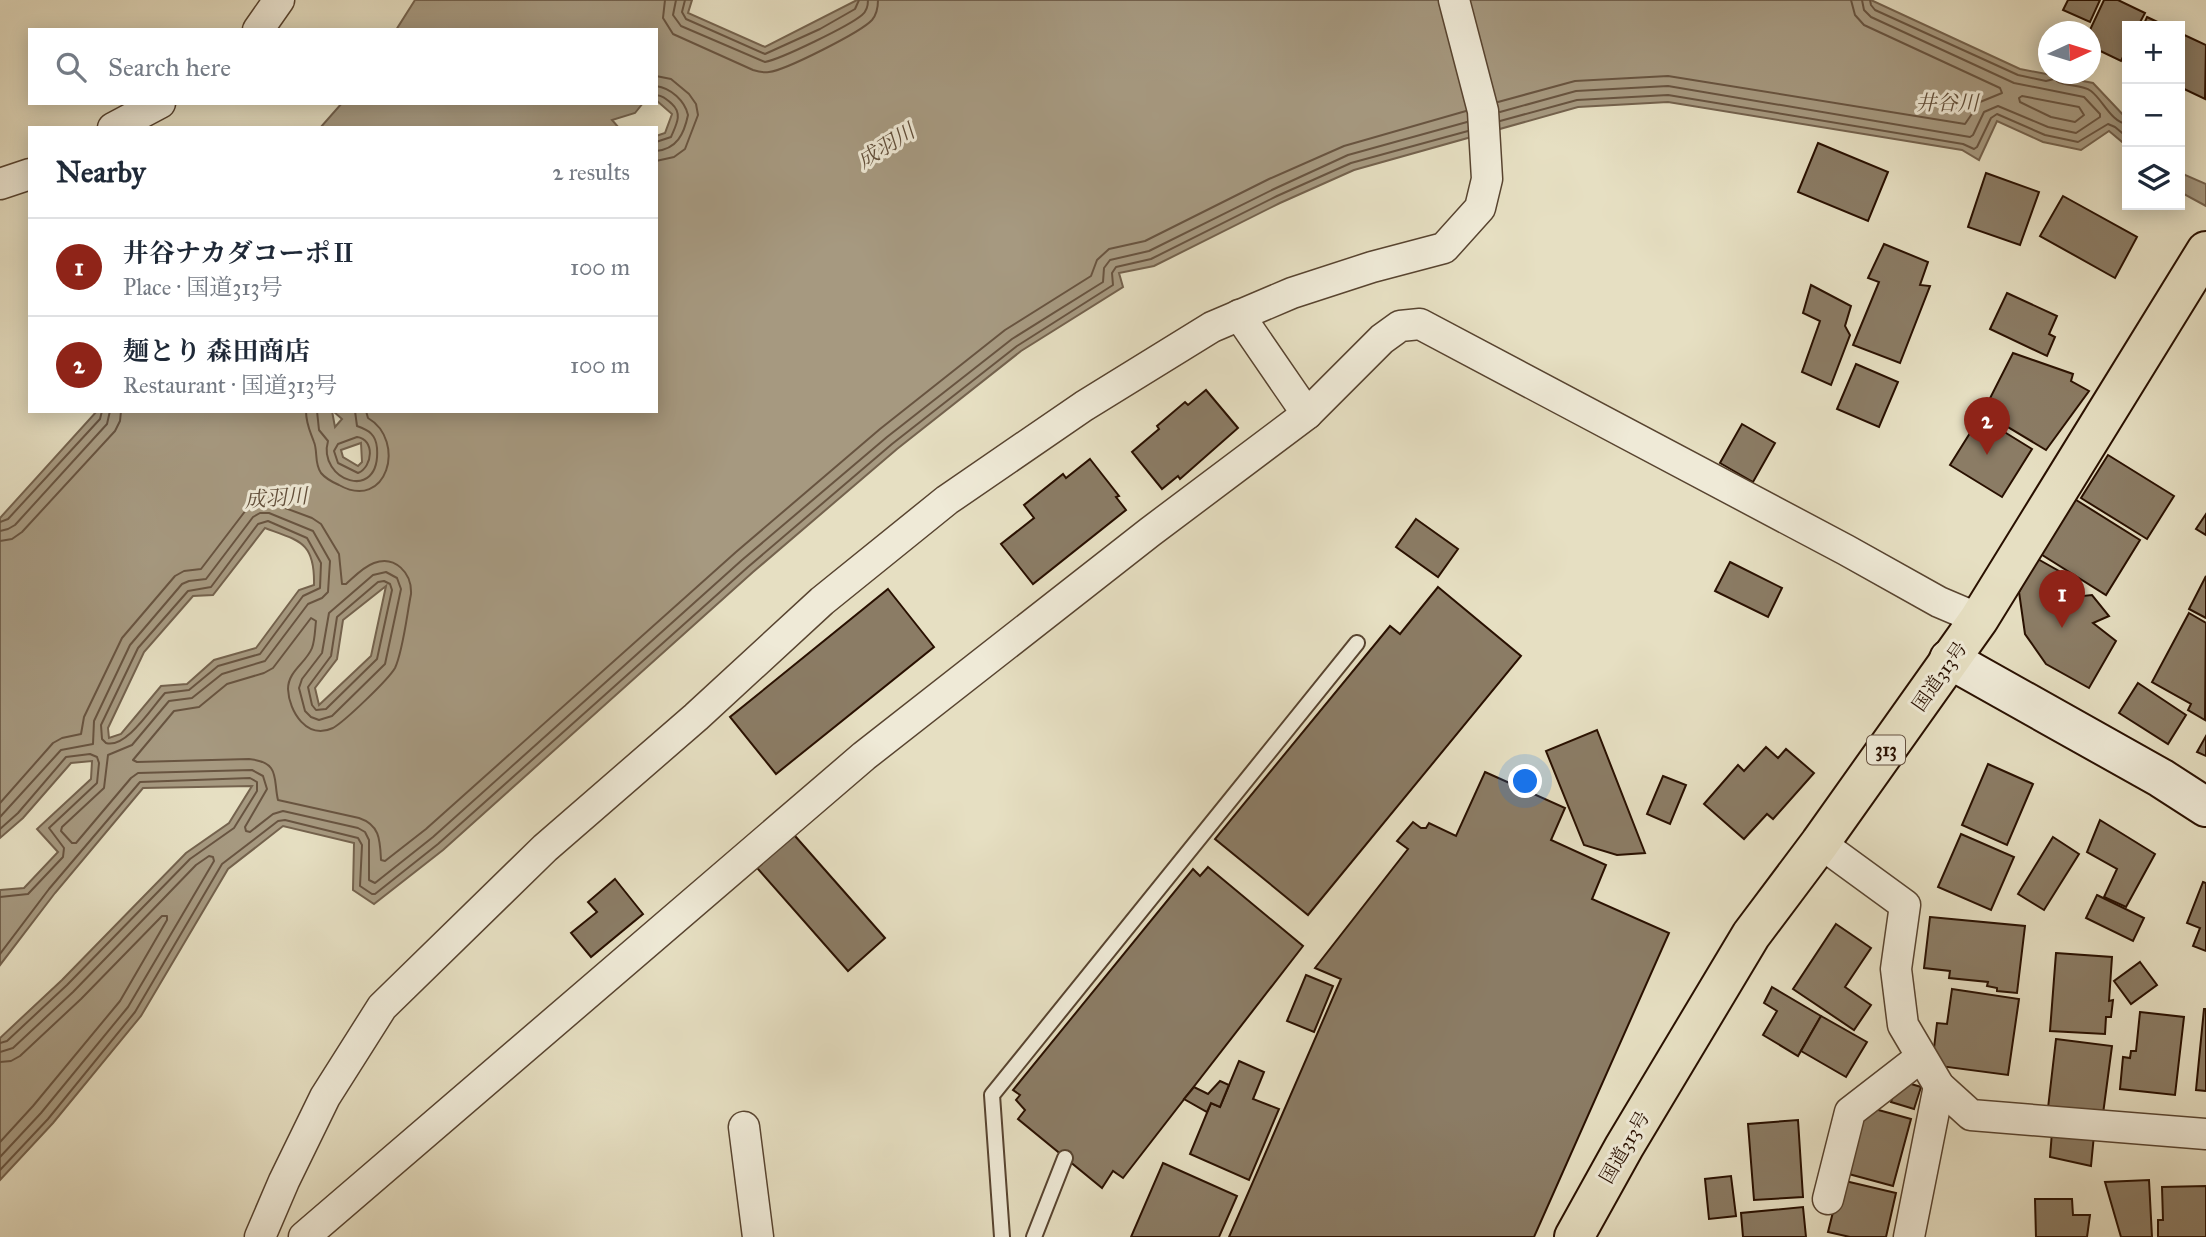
<!DOCTYPE html>
<meta charset="utf-8">
<style>
body{margin:0;font-family:"IM FELL Great Primer","Noto Serif JP",serif;background:#f2f2f3;color:#1f2937}
.controls{position:absolute;right:21px;top:21px;display:grid;overflow:hidden;border-radius:0px;box-shadow:0 4px 18px #0003}
.controls button{width:63px;height:63px;display:grid;place-items:center;padding:0;border:0;border-bottom:2px solid #e0e1e3;background:#fff;color:#1f2937;font:35px sans-serif}
.compass{position:absolute;left:2038px;top:21px;width:63px;height:63px;border-radius:50%;background:#fff;box-shadow:0 4px 18px #0003;rotate:86deg}
.you{position:absolute;left:1526px;top:782px;width:24px;height:24px;margin:-18px;border:5px solid #fff;border-radius:50%;background:#1a73e8;box-shadow:0 0 0 10px #1a73e833}
.badge{display:grid;place-items:center;width:46px;height:46px;border-radius:50%;background:#8f2418;color:#fff;font-size:23px;font-weight:700}
.pin{position:absolute;translate:-50% -58px;filter:drop-shadow(0 2px 4px #0008)}
.pin::after{content:'';position:absolute;top:37px;width:24px;height:21px;background:inherit;clip-path:polygon(0 0,100% 0,50% 100%)}
.list{margin:0;padding:0;list-style:none}
h2{display:flex;justify-content:space-between;align-items:center;height:91px;margin:0;padding:0 28px;font-size:30px}
h2 small{font-size:23px;font-weight:400;color:#747a83}
.list li{display:grid;grid-template-columns:46px 1fr auto;gap:21px;align-items:center;box-sizing:border-box;height:98px;padding:0 28px;border-top:2px solid #e0e1e3}
.list b{display:block;font-size:26px;white-space:nowrap}
.list p{margin:0;font-size:23px;white-space:nowrap;color:#747a83}
.list em{font-size:23px;font-style:normal;color:#747a83}
.icon{flex:none;width:38px;height:38px;fill:none;stroke:currentColor;stroke-width:2;stroke-linecap:round;stroke-linejoin:round}
.map{position:relative;flex:none;width:2206px;height:1237px;overflow:hidden}
.search{position:absolute;background:#fff;box-shadow:0 4px 18px #0003;left:28px;top:28px;width:630px;height:77px;display:flex;align-items:center;gap:18px;box-sizing:border-box;padding:0 24px;border-radius:0px;color:#747a83;font-size:26px}
.panel{position:absolute;background:#fff;box-shadow:0 4px 18px #0003;left:28px;top:126px;width:630px;height:287px;border-radius:0px}
.map>svg:first-child{display:block}
</style>
<div class="map">
<svg width="2206" height="1237" viewBox="0 0 2206 1237">
<rect width="100%" height="100%" fill="#e6dfc2"/>
<filter id="stains"><feTurbulence type="fractalNoise" baseFrequency=".00286" numOctaves="4"/><feColorMatrix values="0 0 0 0 .2 0 0 0 0 .09 0 0 0 0 .02 0 0 0 .5 -.17"/></filter>
<radialGradient id="worn" r=".72"><stop offset=".6" stop-color="#630" stop-opacity="0"/><stop offset="1" stop-color="#630" stop-opacity=".3"/></radialGradient>
<g fill="#a69980" stroke="#74624d" stroke-width="2" fill-rule="evenodd">
<path d="M415 0H692L688 13 765 47 857 0H1871L2020 69 2093 83 2127 119V146L2109 131 2081 150 2043 142 1997 121 1979 160 1962 150 1668 102 1578 107 1354 170 1280 203 1154 266 1119 273 1123 287 1021 351 897 449 753 572 443 850 374 904 353 890 354 843 283 826 228 869 141 1016 53 1123 0 1180V1038L62 980 186 853 229 823 252 786 143 788 55 893 0 965V890L24 888 58 852 37 829 91 779 92 761 71 763 23 818 0 838V518L97 411H332L335 427 342 419 333 411H656V136L665 133 672 114 656 100V30H396ZM361 443 362 462 358 466 343 457 341 450ZM265 528C300 541 315 542 314 585L299 590 256 648 214 660 187 684 161 686 121 734 109 738 108 728 144 652 193 596 213 595ZM386 586 371 656 319 705 315 688 337 659 343 620Z"/>
<path d="M342 103H643L635 113 612 120 619 128H320Z"/>
<path d="M2180 170 2185 175 2206 184V206L2180 192Z"/>
</g>
<g fill="none" stroke-linecap="round" stroke-linejoin="round">
<g stroke="#685440" stroke-width="2">
<path d="M665 0 663 18 673 34 753 70C759 72 763 73 769 72 786 70 861 32 872 20 877 14 878 8 878 0"/>
<path d="M676 0 673 15 681 26 765 62C781 59 849 26 862 15 867 11 868 6 868 0"/>
<path d="M685 0 682 12 686 19 765 54 820 29 855 9 859 0"/>
<path d="M1870 0 1871 5 1875 10 2018 75 2046 81 2054 79C2064 88 2080 83 2091 91 2103 100 2111 122 2127 124"/>
<path d="M656 76 671 79 689 94 696 104 698 115 685 149 674 157 656 161"/>
<path d="M656 86C671 88 685 101 688 115 684 134 677 149 656 151"/>
<path d="M656 95C664 96 666 99 672 104 683 114 676 125 671 137L656 142"/>
<path d="M2022 96 2079 107 2084 115 2075 122 2051 117 2020 102 2019 98Z"/>
<path d="M1498 102 1575 81 1668 76 1965 124 1980 102 2002 93 2000 88 1864 25 1855 15 1851 0"/>
<path d="M1500 112 1576 91 1668 86 1970 137 1973 135 1984 112 1998 106 2048 127 2076 133 2100 117V114L2084 97 2014 83 1871 17 1864 10 1862 0"/>
<path d="M1500 121 1577 100 1668 95 1963 144 1974 149 1977 147 1991 118 1997 114 2045 135 2078 142 2108 124 2115 127 2127 137"/>
<path d="M306 411C306 424 310 431 314 442 318 452 314 463 321 473 326 479 332 482 339 485 387 512 407 441 368 418L366 411"/>
<path d="M317 411 319 430 328 441C317 480 381 504 377 448 376 435 369 430 357 426L355 411"/>
<path d="M357 437C375 439 373 467 358 473L338 463 334 451 338 444Z"/>
<path d="M268 521 307 538 321 563 320 588 303 596 260 654 218 666 189 690 165 693C152 707 126 749 106 743L102 739 101 725 138 648 188 591 211 587 258 524Z"/>
<path d="M0 522 8 519 100 419 102 411"/>
<path d="M0 531 8 529 15 525 107 424 110 411"/>
<path d="M0 541 12 539 22 532 115 431 120 421 121 411"/>
<path d="M386 572 397 578 401 589 385 664 332 716 319 720 311 717 305 711 299 688 302 679 322 653 329 613 373 575Z"/>
<path d="M384 581 390 584 392 590 377 659 326 709 316 710 312 705 308 687 331 656 337 617 378 582Z"/>
<path d="M0 803 53 743 62 738 81 734 84 717 122 638 175 576 184 571 201 569 246 510 258 503 269 502 312 518 321 524 339 554 342 584H346C354 577 363 567 374 563 395 555 412 573 411 594 407 614 403 651 395 668 388 680 345 721 333 728 307 740 289 712 288 689 288 671 306 663 312 648 315 640 315 629 316 621L311 618 273 668 264 673 227 684 199 707 174 711 133 760 137 762 249 759C281 762 273 780 278 800L359 818C380 825 380 840 381 860L385 861 426 829 736 552 880 429 1005 330 1091 276 1097 260 1109 249 1145 241 1269 179 1344 146 1466 111"/>
<path d="M0 817 61 750 93 744 94 721 130 645 182 584 189 581 206 579 253 517 260 513H269L313 531 330 561 328 592 322 598 308 604 265 661 222 674 192 698 169 701 132 745 108 755 104 788 62 827 61 831 72 843H76L131 778 138 773 252 770 263 776 267 789 245 827 246 831 250 832 273 814 283 811 358 828 365 832 369 840V880L375 883 433 837 742 560 887 437 1012 339 1103 282 1104 268 1110 260 1149 251 1274 189 1348 155 1467 122"/>
<path d="M0 829 18 813 66 757 90 754 97 757 99 763 97 783 49 828 64 848 63 857 28 894 0 897"/>
<path d="M0 954 49 889 140 782 250 778 257 782V791L234 828 190 859 67 985 7 1041 0 1043"/>
<path d="M0 1052 13 1048 73 992 196 865 209 856 213 857 214 861 128 1007 41 1113 0 1157"/>
<path d="M0 1062 11 1061 20 1056 81 999 162 916H167V920L120 1001 33 1106 0 1142"/>
<path d="M0 1170 48 1119 135 1012 222 864 278 821 285 820 358 838 362 845 360 886 372 894H375L438 844 748 567 892 444 1017 346 1113 285 1112 273 1116 267 1151 259 1277 196 1351 163 1468 131"/>
</g>
</g>
<g fill="#8b7c65" stroke="#291000" stroke-width="2">
<path d="M2068 0H2100L2090 22 2063 10Z"/>
<path d="M2104 0H2118L2145 13 2138 26H2127V49L2121 61 2090 46V32H2089Z"/>
<path d="M2147 17 2166 26H2143Z"/>
<path d="M2180 33 2206 45 2205 99 2180 87Z"/>
<path d="M1818 143 1888 172 1868 221 1798 192Z"/>
<path d="M1986 173 2039 192 2020 245 1968 227Z"/>
<path d="M2063 196 2137 237 2115 278 2040 236Z"/>
<path d="M1884 244 1928 262 1920 285 1930 286 1900 363 1853 345 1879 282 1868 278Z"/>
<path d="M1811 285 1851 306 1845 326 1850 335 1831 385 1802 372 1820 321 1803 313Z"/>
<path d="M2007 293 2057 316 2049 334 2055 337 2047 356 1990 329Z"/>
<path d="M2013 353 2073 374 2071 381 2089 391 2046 450 1983 412Z"/>
<path d="M1856 364 1898 382 1879 427 1837 409Z"/>
<path d="M1206 390 1238 428 1180 479 1178 476 1162 489 1132 452 1159 429 1157 426 1185 402 1188 405Z"/>
<path d="M1980 417 2032 449 2002 497 1950 465Z"/>
<path d="M1742 424 1775 443 1753 482 1720 463Z"/>
<path d="M2108 455 2174 496 2147 539 2081 498Z"/>
<path d="M1090 459 1119 496 1116 497 1126 510 1033 584 1001 544 1034 518 1024 505 1063 474 1066 478Z"/>
<path d="M2073 498 2140 540 2106 595 2039 553Z"/>
<path d="M2206 514V535L2196 529Z"/>
<path d="M1416 519 1458 549 1438 577 1396 547Z"/>
<path d="M2036 558 2080 583 2083 596 2092 595 2109 616 2093 623 2116 641 2089 688 2046 664 2025 634 2019 592Z"/>
<path d="M1730 562 1782 588 1768 617 1715 591Z"/>
<path d="M2206 576V618L2189 609Z"/>
<path d="M1438 587 1521 656 1308 915 1215 839 1390 626 1400 634Z"/>
<path d="M888 589 934 647 776 774 730 717Z"/>
<path d="M2189 613 2206 623 2205 720 2188 710 2191 704 2152 682Z"/>
<path d="M2138 683 2186 715 2168 744 2119 713Z"/>
<path d="M1597 730 1645 853 1617 855 1584 845 1546 751Z"/>
<path d="M2206 736V756L2197 752Z"/>
<path d="M1766 747 1778 758 1786 749 1814 773 1773 819 1767 814 1744 839 1704 804 1738 765 1744 771Z"/>
<path d="M1988 764 2033 784 2007 845 1962 825Z"/>
<path d="M1485 772 1565 808 1551 840 1606 865 1592 899 1669 933 1534 1237H1229L1341 979 1315 968 1408 849 1397 841 1413 822 1421 828H1426L1429 823 1456 836Z"/>
<path d="M1663 776 1686 785 1670 824 1647 814Z"/>
<path d="M2100 820 2155 854 2126 907 2104 897 2117 869 2087 852Z"/>
<path d="M788 828 885 938 848 971 751 861Z"/>
<path d="M1961 834 2014 857 1991 910 1938 887Z"/>
<path d="M2053 837 2079 854 2044 910 2018 894Z"/>
<path d="M1208 867 1303 946 1123 1178 1113 1171 1102 1188 1018 1119 1025 1110 1016 1100 1020 1095 1013 1090 1193 869 1200 876Z"/>
<path d="M615 879 643 914 591 957 571 933 597 912 588 902Z"/>
<path d="M2203 882 2206 883V951L2193 946 2200 928 2187 923Z"/>
<path d="M2097 895 2144 918 2133 941 2086 918Z"/>
<path d="M1930 917 2025 926 2017 993 1997 991V988L1987 986 1988 982 1949 978 1950 971 1924 968Z"/>
<path d="M1836 924 1871 948 1845 987 1871 1005 1854 1030 1793 989Z"/>
<path d="M2056 953 2112 957 2109 1001 2113 1000 2111 1017H2106L2105 1034 2050 1031Z"/>
<path d="M2140 962 2157 985 2131 1004 2114 981Z"/>
<path d="M1306 975 1333 986 1314 1032 1287 1021Z"/>
<path d="M1772 987 1821 1016 1798 1056 1763 1035 1777 1011 1764 1003Z"/>
<path d="M1952 989 2019 999 2008 1075 1932 1065 1937 1023 1947 1024Z"/>
<path d="M2204 1009H2206V1091L2196 1090Z"/>
<path d="M2140 1012 2184 1017 2175 1095 2120 1089 2123 1057 2130 1058 2131 1051H2136Z"/>
<path d="M1821 1016 1867 1042 1846 1077 1801 1051Z"/>
<path d="M2056 1039 2112 1046 2103 1114 2048 1108Z"/>
<path d="M1239 1061 1264 1072 1253 1099 1279 1109 1249 1180 1190 1154 1211 1103 1220 1107Z"/>
<path d="M1898 1080 1921 1087 1914 1109 1891 1102Z"/>
<path d="M1220 1081 1229 1085 1220 1107 1211 1103 1207 1112 1184 1099 1194 1087 1208 1094Z"/>
<path d="M1864 1106 1911 1119 1893 1186 1845 1173Z"/>
<path d="M1798 1120 1803 1197 1754 1200 1748 1124Z"/>
<path d="M2052 1132 2094 1135 2091 1166 2050 1157Z"/>
<path d="M1163 1163 1237 1196 1219 1237H1131Z"/>
<path d="M1731 1176 1736 1216 1709 1219 1705 1179Z"/>
<path d="M1841 1180 1896 1193 1886 1237H1850L1828 1232Z"/>
<path d="M2149 1180 2152 1237H2121L2105 1182Z"/>
<path d="M2206 1186V1237H2158V1220H2163L2162 1187Z"/>
<path d="M2035 1199H2072L2073 1215H2090L2087 1237H2036Z"/>
<path d="M1803 1207 1806 1237H1743L1741 1213Z"/>
</g>
<g fill="none" stroke-linecap="round" stroke-linejoin="round">
<defs>
<g id="lane">
<path d="M1002 1237 992 1095 1357 643"/>
<path d="M1034 1237 1065 1158"/>
</g>
<g id="street">
<path d="M258 30 279 0"/>
<path d="M113 128 160 103"/>
<path d="M0 184 30 174"/>
<path d="M1239 315 1307 414"/>
<path d="M1820 843 1905 905 1896 969 1903 1025 1939 1086 1971 1115 2206 1134"/>
<path d="M744 1127 758 1237"/>
<path d="M1828 1199 1850 1112 1921 1057"/>
<path d="M260 1237 284 1181 325 1097 382 1007 545 848 696 717 822 601 947 500 1084 406 1212 327 1292 293 1372 267 1444 248 1480 208 1487 179 1483 111 1454 0"/>
<path d="M304 1237 864 756 1150 532 1307 414 1382 339 1400 326 1420 324 1846 550 1939 602 1979 619"/>
<path d="M1909 1237 1939 1086"/>
</g>
<path id="secondary" d="M1949 659 2161 778 2206 807"/>
<path id="highway" d="M1574 1237 1624 1147 1751 935 1820 843 1979 619 2206 251"/>
</defs>
<use href="#lane" stroke="#584430" stroke-width="18"/>
<use href="#street" stroke="#584430" stroke-width="33"/>
<use href="#secondary" stroke="#291000" stroke-width="42"/>
<use href="#highway" stroke="#291000" stroke-width="42"/>
<use href="#lane" stroke="#efead7" stroke-width="14"/>
<use href="#street" stroke="#efead7" stroke-width="30"/>
<use href="#secondary" stroke="#efead7" stroke-width="38"/>
<use href="#highway" stroke="#e6dfc2" stroke-width="38"/>
</g>
<g text-anchor="middle" stroke-width="6" stroke-linejoin="round" paint-order="stroke">
<rect fill="#efead7" stroke="#645140" stroke-width="2" x="1867" y="735.5" width="38" height="29" rx="5"/>
<g font-size="18" font-weight="bold" fill="#291000">
<text x="1886" y="756">313</text>
</g>
<g font-size="19" fill="#291000" stroke="#efead7">
<text transform="translate(1939 676) rotate(-55)" y="7">国道313号</text>
<text transform="translate(1624 1147) rotate(-60)" y="7">国道313号</text>
</g>
<g font-size="21" font-style="italic" fill="#614e3a" stroke="#efead7">
<text x="1947" y="110">井谷川</text>
<text transform="translate(886 146) rotate(-32)" y="7">成羽川</text>
<text transform="translate(276 498) rotate(-4)" y="7">成羽川</text>
</g>
</g>
<rect width="100%" height="100%" filter="url(#stains)"/>
<rect width="100%" height="100%" fill="url(#worn)"/>
</svg>
<div class="controls">
<button>+</button>
<button>−</button>
<button><svg class="icon" aria-label="layers" viewBox="0 0 24 24"><path d="M12 4l9 5-9 5-9-5zM3 14l9 5 9-5"/></svg></button>
</div>
<svg class="compass" viewBox="-18 -18 36 36"><path d="M0-13l5 13h-10z" fill="#e53935"/><path d="M0 13l5-13h-10z" fill="#747a83"/></svg>
<div class="you"></div>
<div class="pin badge" style="left:2062px;top:628px">1</div>
<div class="pin badge" style="left:1987px;top:455px">2</div>
<div class="search"><svg class="icon" aria-label="search" viewBox="0 0 24 24"><circle cx="10" cy="10" r="6"/><path d="M15 15l6 6"/></svg>Search here</div>
<section class="panel">
<h2>Nearby<small>2 results</small></h2>
<ul class="list">
<li><span class="badge">1</span><div><b>井谷ナカダコーポⅡ</b><p>Place · 国道313号</p></div><em>100 m</em></li>
<li><span class="badge">2</span><div><b>麺とり 森田商店</b><p>Restaurant · 国道313号</p></div><em>100 m</em></li>
</ul>
</section>
</div>
